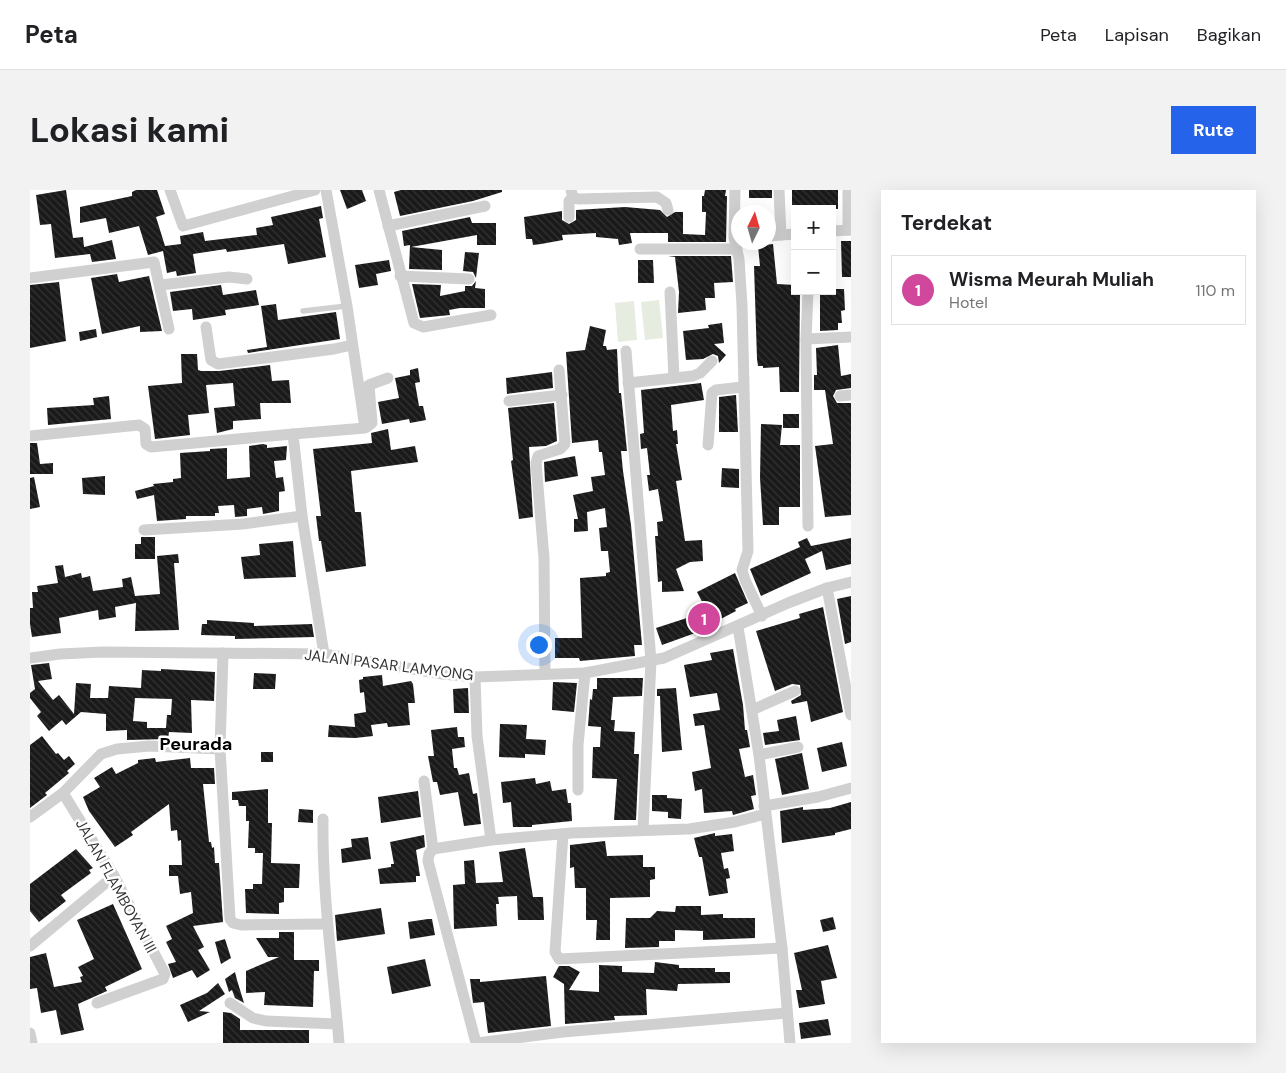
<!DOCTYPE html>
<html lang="id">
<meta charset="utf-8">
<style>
body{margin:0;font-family:"DM Sans",sans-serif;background:#f2f2f2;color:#202124}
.controls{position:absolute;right:15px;top:15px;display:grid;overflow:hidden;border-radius:0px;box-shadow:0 5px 20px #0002}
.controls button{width:45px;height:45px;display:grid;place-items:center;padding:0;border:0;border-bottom:1px solid #e0e0e0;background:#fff;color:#202124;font:25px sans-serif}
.compass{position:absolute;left:701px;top:15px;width:45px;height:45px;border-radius:50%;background:#fff;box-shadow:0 5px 20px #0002;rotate:5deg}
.you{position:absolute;left:508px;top:454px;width:18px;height:18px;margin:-12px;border:4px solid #fff;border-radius:50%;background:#1a73e8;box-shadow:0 0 0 8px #1a73e833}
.badge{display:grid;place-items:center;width:32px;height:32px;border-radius:50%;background:#2563eb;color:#fff;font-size:16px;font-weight:700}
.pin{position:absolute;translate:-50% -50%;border:2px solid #fff;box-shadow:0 1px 5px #0006}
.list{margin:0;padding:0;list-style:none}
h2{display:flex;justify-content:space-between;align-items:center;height:65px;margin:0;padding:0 20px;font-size:21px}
h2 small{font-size:16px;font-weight:400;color:#757577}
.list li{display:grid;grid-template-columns:32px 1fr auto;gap:15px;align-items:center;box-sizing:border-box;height:70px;margin:0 10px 10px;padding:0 10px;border:1px solid #e0e0e0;border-radius:0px}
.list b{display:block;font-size:19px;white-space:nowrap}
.list p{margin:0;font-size:16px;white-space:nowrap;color:#757577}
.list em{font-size:16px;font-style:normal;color:#757577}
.map{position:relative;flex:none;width:821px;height:853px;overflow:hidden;border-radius:0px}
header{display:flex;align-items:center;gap:30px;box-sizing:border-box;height:70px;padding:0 25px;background:#fff;border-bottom:1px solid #e0e0e0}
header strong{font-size:24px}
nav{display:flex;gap:28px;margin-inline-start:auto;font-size:18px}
.intro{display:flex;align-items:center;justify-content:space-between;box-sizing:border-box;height:120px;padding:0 30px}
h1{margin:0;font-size:35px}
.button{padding:12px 22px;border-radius:0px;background:#2563eb;color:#fff;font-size:18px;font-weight:700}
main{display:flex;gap:30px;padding:0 30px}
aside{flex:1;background:#fff;border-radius:0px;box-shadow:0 5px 20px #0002}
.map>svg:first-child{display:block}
</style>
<header>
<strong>Peta</strong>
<nav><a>Peta</a><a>Lapisan</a><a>Bagikan</a></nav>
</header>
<div class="intro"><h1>Lokasi kami</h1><a class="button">Rute</a></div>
<main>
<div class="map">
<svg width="821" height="853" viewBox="0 0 821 853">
<defs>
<pattern id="building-back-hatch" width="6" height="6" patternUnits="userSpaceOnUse" patternTransform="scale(1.25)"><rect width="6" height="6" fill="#1a1a1a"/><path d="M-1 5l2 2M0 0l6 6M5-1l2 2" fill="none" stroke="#333"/></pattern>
</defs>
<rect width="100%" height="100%" fill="#fff"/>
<g fill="#e6ecdf">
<path d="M629 110 633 148 615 150 611 112Z"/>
<path d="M604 111 607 150 588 152 585 113Z"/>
</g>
<g fill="url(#building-back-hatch)" fill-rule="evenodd">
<path d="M36 0 43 48 53 47 54 57 82 50 86 69 62 72 60 64 25 68 21 34 10 35 6 5Z"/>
<path d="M106 0H127L135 24 126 27 135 56 151 54 150 46 173 42 175 51 227 45 226 38 243 35 241 27 291 16 293 28 289 29 296 67 258 74 254 54 197 62 196 59 163 64 166 83 147 86 146 81 137 83 133 61 118 65 109 36 79 43 76 28 50 33V17L102 6V2Z"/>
<path d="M310 0H332L336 11 317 19Z"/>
<path d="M371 0H472V2L443 11 370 26 364 2Z"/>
<path d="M675 0H696L695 6H697L696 52H638V43H600L602 53 589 55 588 49 566 47V43L532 45 533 50 511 54 503 55 502 49H496L494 27 532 21V30L539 34 546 30V20L595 17 630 20 637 27 645 22H653V44L675 45 676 22H672V6H674Z"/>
<rect x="719" y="0" width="23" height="8"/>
<path d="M762 0H808V19L762 18Z"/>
<path d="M440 27 442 33H466V55H447V45L381 57 412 60V80L379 79 380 55 374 56 372 41Z"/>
<path d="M811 51H821V87H812Z"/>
<path d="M743 54 747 94 765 95V101H770L769 202H750L749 177 733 178V176H728L727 169 724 76H730L728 56Z"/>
<path d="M435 62 449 63 446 88 443 82 433 81Z"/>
<path d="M638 66H701L703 92 684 93 685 108H675L676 120 648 123 649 102 645 67Z"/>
<path d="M359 70 361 81 346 84 348 95 329 98 325 75Z"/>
<path d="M608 70H623L624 93H608Z"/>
<path d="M87 84 89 92 119 86 132 141 110 142V136L72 144 61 88Z"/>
<path d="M446 91 445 98 455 99V118H430L419 120 420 125 390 128 382 94 411 95 410 106 435 101V96H442Z"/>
<path d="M29 92 36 151 0 158V95Z"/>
<path d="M191 95 193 105 226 100 229 115 195 120 196 125 163 130 162 119 143 121 140 102Z"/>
<path d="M802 99H814L815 120 811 121 812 133H808V140L790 141V101H802Z"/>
<path d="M246 114 248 130 306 122 310 149 218 163 217 160 237 157 231 116Z"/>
<path d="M692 133 694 153 684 154 696 165 689 173 688 166 683 164 673 169 656 170 653 141 679 138 678 135Z"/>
<path d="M560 136 576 140 573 156H576L577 160 587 159 589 203H591L597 261H591L593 281 601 335 612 455H604L605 466 550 471 549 468H525V448H552L550 388 576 386V383L580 382 578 361H571L569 338 577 337 575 318 557 322 558 341 544 342V329H548L543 305 563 301 561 287 575 285 572 262H569L568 250 542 253 536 162 555 160Z"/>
<path d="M66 139 67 147 50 151 49 142Z"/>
<path d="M808 155 811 186 821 184V198L806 200 803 206 807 213H821V325L795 327 785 256 803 254 795 200H784V185H787L786 158Z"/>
<path d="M151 164H167L168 180 171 181H189L240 175 242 191 259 190 261 213H230L231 229 203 231V239L187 243 184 218 205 216 203 193 176 195 179 223 158 225 160 245 125 249 118 196 152 193Z"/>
<path d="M388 178 390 192 385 193 389 216H393L396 230 380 233 379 229 352 234 348 212 369 208 365 188 380 185V180Z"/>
<path d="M522 182 523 198 477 204 476 188Z"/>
<path d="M671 193 674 210 641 215 643 241 647 240 648 254H646L652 290 646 291 655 351 672 350 673 371 660 372 646 379 654 401 632 402V391L628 392 625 346H628L627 332 633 331 628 299 619 301 617 285H620L617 258 611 259 610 244 614 243 611 200Z"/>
<path d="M706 205 708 242H689V207Z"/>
<path d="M79 206 81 229 18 235 17 218 64 215 63 208Z"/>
<path d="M524 213 527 251 516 256 499 257 503 327 489 329 481 271 483 270 478 218Z"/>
<rect x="753" y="224" width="16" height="14"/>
<path d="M731 234 752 235 750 255H770V317H749V335H733L730 288Z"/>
<path d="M358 239 361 260 385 256 388 272 321 281 325 322H331L336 376 296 382 291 351H289L286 326H291L283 259 342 253 341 243Z"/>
<path d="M0 253H7L10 274 23 273V284H0Z"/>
<path d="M233 254 237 255V258L257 256 256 270 244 271 246 288 253 287 255 301 249 302V321L233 324 232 317 217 319V326L205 327 204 315 188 316 189 323H185V326H156V329L127 331 124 305 107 309 105 301 124 296 123 294 143 292V289L151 288 150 263 180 261V259L197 258V289L220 287 219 256Z"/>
<path d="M545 266 548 286 515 292 514 272Z"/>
<path d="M692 278 709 279V298L691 297Z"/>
<path d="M75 286V305L53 304 52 288Z"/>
<path d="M4 287 10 317 0 319V288Z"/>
<path d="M111 347H125V369H105V354H111Z"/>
<path d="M777 348 781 356 821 348V374L796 380 792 361 775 369 781 383 731 406 720 379 770 357 768 352Z"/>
<path d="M263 351 266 387 214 389 211 367 230 365 229 354Z"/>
<path d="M148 364 149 373H144L149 440 105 441 106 413 85 417 86 427 69 430 68 420 29 428 31 443 2 447 0 434V418H3L2 402H8L7 396 28 393 25 376 33 375 35 387 51 383 52 388 60 386 63 401 93 397 92 389 101 387 105 406 130 404 127 366Z"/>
<path d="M705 383 718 413 705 419 706 421 683 433 667 402Z"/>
<path d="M821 406V452L815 454 807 409Z"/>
<path d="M793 417 813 522 781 532 777 511 762 514 761 511 771 505 770 495 762 494 745 501 726 441 770 428 769 424Z"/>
<path d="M663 426 668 442 632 455 626 438Z"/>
<path d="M177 430 224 433V436L282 434 284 447 205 449V446L171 445 172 434H177Z"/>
<path d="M703 459 713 515 715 540H717L720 557 709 559 715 587 723 585 726 605 721 606 724 619 703 625 702 621 674 623 672 599 665 601 662 582 681 578 674 535 665 536 663 524 690 520 687 503 660 507 654 475 682 470 680 463Z"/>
<path d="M19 473 22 489 8 491 23 510 29 505 44 524 46 493 61 494 60 508H78L79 496 111 498 112 480 131 481V479L185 482 184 511 161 510 162 543 139 542 138 549 97 550V540L76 541V524L51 522 36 535 32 530 19 541 7 526 11 522 0 508V503L5 499 1 475ZM105 508 142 509 141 525H137L136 538H117V532L103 531Z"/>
<path d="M224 483 246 484 245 499H223Z"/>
<path d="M352 485 353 496 381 491 383 494 385 513H378L380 535 358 537 357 533 341 535 343 546 325 548 298 547 299 535 325 537 324 524 336 522 334 502 330 503 329 490 333 489V487Z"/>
<path d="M567 488H613L612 506 583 507 581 530H585L584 541 605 542 604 564H609L606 630H584L587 589 562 588 563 557H570L571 537 558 536 559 523 560 509 562 510 563 499H567Z"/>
<path d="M523 492 547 493 544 522 522 520Z"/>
<path d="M438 498 439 523H424L423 499Z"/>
<path d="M646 498 652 560 632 562 630 506H627V499Z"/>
<path d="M766 526 770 550 735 555 733 543 749 541 747 530Z"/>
<path d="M470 534 497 535 496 549 516 550 515 565 495 564V568L469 567Z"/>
<path d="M427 537 428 547H434L435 557 422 559 424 578H427L429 585 439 583 443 604 447 603 451 634 434 636 428 602 410 605 407 592H403L398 566H404L401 540Z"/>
<path d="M12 546 26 564 28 563 34 570 39 566 45 574 37 581 39 583 15 603 17 605 0 618V555Z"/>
<path d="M812 552 817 576 792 582 787 558Z"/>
<rect x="231" y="562" width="12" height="10"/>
<path d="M772 563 779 599 752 605 745 569Z"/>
<path d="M125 568 126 572 160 568 161 578H184L185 594H173L179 652H181L182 658 184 657 185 673H189L193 732 163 736 174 757 168 760 180 780 167 788 162 780 143 788 138 774 146 772 136 752 142 749 136 736 163 723 161 702 150 704 148 686H139V675H152L151 650 148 651 147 640 141 641 139 614 101 642 103 645 85 657 59 621 53 607 70 597 64 588 82 577 86 584 108 573V570Z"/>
<path d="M505 588 506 594 520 591 522 601 536 599 538 613H541L542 631 502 635V637H483L481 612 473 613 471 592Z"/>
<path d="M238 599V633H242L241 673 270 674 269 698H254V712L249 713V724L216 723 215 699H223V694H232L233 663H225V658H218L219 631H216V616H209L208 610H202V602Z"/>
<path d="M388 601 391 627 351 633 348 607Z"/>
<path d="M622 605H637V608L652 609 651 629 638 628V622L622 621Z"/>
<path d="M821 612V639L805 643V645L752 653 750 621 773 617V620L800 618Z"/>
<path d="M269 619 283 620V633L268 632Z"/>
<path d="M685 643V646L702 644 704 661 691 663 694 679 698 678 700 688 696 689 698 703 679 706 672 667H669L664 648Z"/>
<path d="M394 645 395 657 386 660 390 686H386V692L350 694 348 679 361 677V674H364L360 652Z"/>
<path d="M338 647 341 669 312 673 311 659 322 657 321 649Z"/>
<path d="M575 651 577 666 613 665V677H625V689L620 690V707L580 708V750H566L567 730H556V698H545L544 677 540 678V655Z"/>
<path d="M495 658 503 707H513L514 730H488L487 706 468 707 469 714H466L467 736 424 739 423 695 435 694 434 671 444 670 446 693 473 692 469 662Z"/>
<path d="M46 659 63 678 59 680 61 683 31 705 36 711 9 732 0 721V694Z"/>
<path d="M83 714 112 779 75 797 77 801 48 814 54 840 31 845 26 820 11 823 7 798 0 799V767L16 763 24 797 52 792 50 787 53 786 48 777 64 769 47 730Z"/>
<path d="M646 716H671V725L693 724V728H725V748L673 750V741L645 740V751H629V757L595 758 596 728H620L627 721 645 722Z"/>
<path d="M351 718 355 744 307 751 305 725Z"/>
<path d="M803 727 806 739 793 742 790 730Z"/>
<path d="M398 729H402L405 745 380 749 378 732Z"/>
<path d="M249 742H264V770H289V781H284L283 817 234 815 235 802 216 803V781L249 767H238L226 748H249Z"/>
<path d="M195 749 201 768 191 774 185 752Z"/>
<path d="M798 755 807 788 791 791 795 814 769 818 766 800H772L764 763Z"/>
<path d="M395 769 401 796 362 804 357 777Z"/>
<path d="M625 772 649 775V778H685V782H700V793L648 794 647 801 616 799 617 825 584 826 585 830 535 834 534 794 523 787 529 776H539L550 782 539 800 569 802V775L592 776V782L624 783Z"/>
<path d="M205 782 207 790 214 813 205 808 202 800 199 802 195 789Z"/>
<path d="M516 786 521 836 458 843 454 812 443 813 440 789H450V792Z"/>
<path d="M188 793 195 804 169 821 180 822 158 832 150 815 177 803Z"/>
<path d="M193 822 201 823 210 829V840H279V853H193Z"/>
<path d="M798 829 801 845 771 849 769 833Z"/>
</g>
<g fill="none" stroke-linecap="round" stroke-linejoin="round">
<path stroke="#d0d0d0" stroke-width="5.5" d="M273 121 317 116"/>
<g stroke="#d0d0d0" stroke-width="11">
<path d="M140 0 153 36 285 0"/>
<path d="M349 0 384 133 393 137 461 125"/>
<path d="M541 0 543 8 549 9 627 7 636 13 638 20"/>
<path d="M705 0 704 48 709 69 712 115 718 361 712 380 715 390 732 426"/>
<path d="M749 0 751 45"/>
<path d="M539 27V11L543 8"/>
<path d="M358 36 455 16"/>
<path d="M818 40V0"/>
<path d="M802 41 821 40"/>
<path d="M738 46 765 44"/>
<path d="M610 59H707"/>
<path d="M370 86 439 89"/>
<path d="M0 88 124 72 139 139"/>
<path d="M131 95 199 87 217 89"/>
<path d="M778 101 776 149 778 336"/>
<path d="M640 102 644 188"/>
<path d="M176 137 181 170 188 174 304 159 322 155"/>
<path d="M776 149 821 147"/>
<path d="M596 161 621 471 613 640"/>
<path d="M598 193 663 186 670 183 682 171"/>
<path d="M810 206 821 205"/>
<path d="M479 211 532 205"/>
<path d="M337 237 342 233 339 195 358 188"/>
<path d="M0 246 109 235 115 239 116 254 121 257 263 244"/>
<path d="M678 255 682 203 686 200 712 197"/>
<path d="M114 340 213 334 272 326"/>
<path d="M797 398 821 525"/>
<path d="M708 437 729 565 752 758 760 853"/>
<path d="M193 463 190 559 200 729 203 733 211 735 296 734"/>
<path d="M294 464 272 326 263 244 335 238 317 116 296 0"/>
<path d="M0 468 30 464 73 462 294 464 412 484 445 487 555 483 634 468 758 413 797 398 821 392"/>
<path d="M515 484 514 368 506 273 508 266 530 259 535 254 529 180"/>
<path d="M445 487 447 546 461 650"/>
<path d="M722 520 765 501"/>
<path d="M729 565 768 557"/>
<path d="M394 591 403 659"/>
<path d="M548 600V555L555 483"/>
<path d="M33 603 84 686 135 784 133 789 67 813"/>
<path d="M734 616 788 607 821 598"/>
<path d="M0 627 33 603 71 564 87 559 119 556 190 559"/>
<path d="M293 629C292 704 303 778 309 853"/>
<path d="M533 644 525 762 529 769 752 758"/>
<path d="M0 756 84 686"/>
<path d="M200 813 223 828 236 831 307 834"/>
<path d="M0 843 2 853"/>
<path d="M446 853 398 671 399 664 403 659 461 650 542 643 659 639 705 632 735 624"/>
<path d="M447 853 533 842 757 823"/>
</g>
</g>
<g text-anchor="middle" stroke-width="5" stroke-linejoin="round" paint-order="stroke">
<g font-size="15" fill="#333" stroke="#fff">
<text transform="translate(359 475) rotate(7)" y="5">JALAN PASAR LAMYONG</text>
<text transform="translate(86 696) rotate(61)" y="5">JALAN FLAMBOYAN III</text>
</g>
<g font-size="18" font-weight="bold" fill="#000" stroke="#fff">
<text x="166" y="560">Peurada</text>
</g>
</g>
</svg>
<div class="controls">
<button>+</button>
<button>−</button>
</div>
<svg class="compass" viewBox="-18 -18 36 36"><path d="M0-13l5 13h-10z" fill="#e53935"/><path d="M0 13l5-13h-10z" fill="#757577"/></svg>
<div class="you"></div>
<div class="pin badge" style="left:674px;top:429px;background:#d1479c">1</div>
</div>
<aside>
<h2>Terdekat<small></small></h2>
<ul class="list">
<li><span class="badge" style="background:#d1479c">1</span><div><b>Wisma Meurah Muliah</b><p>Hotel</p></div><em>110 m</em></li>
</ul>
</aside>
</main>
